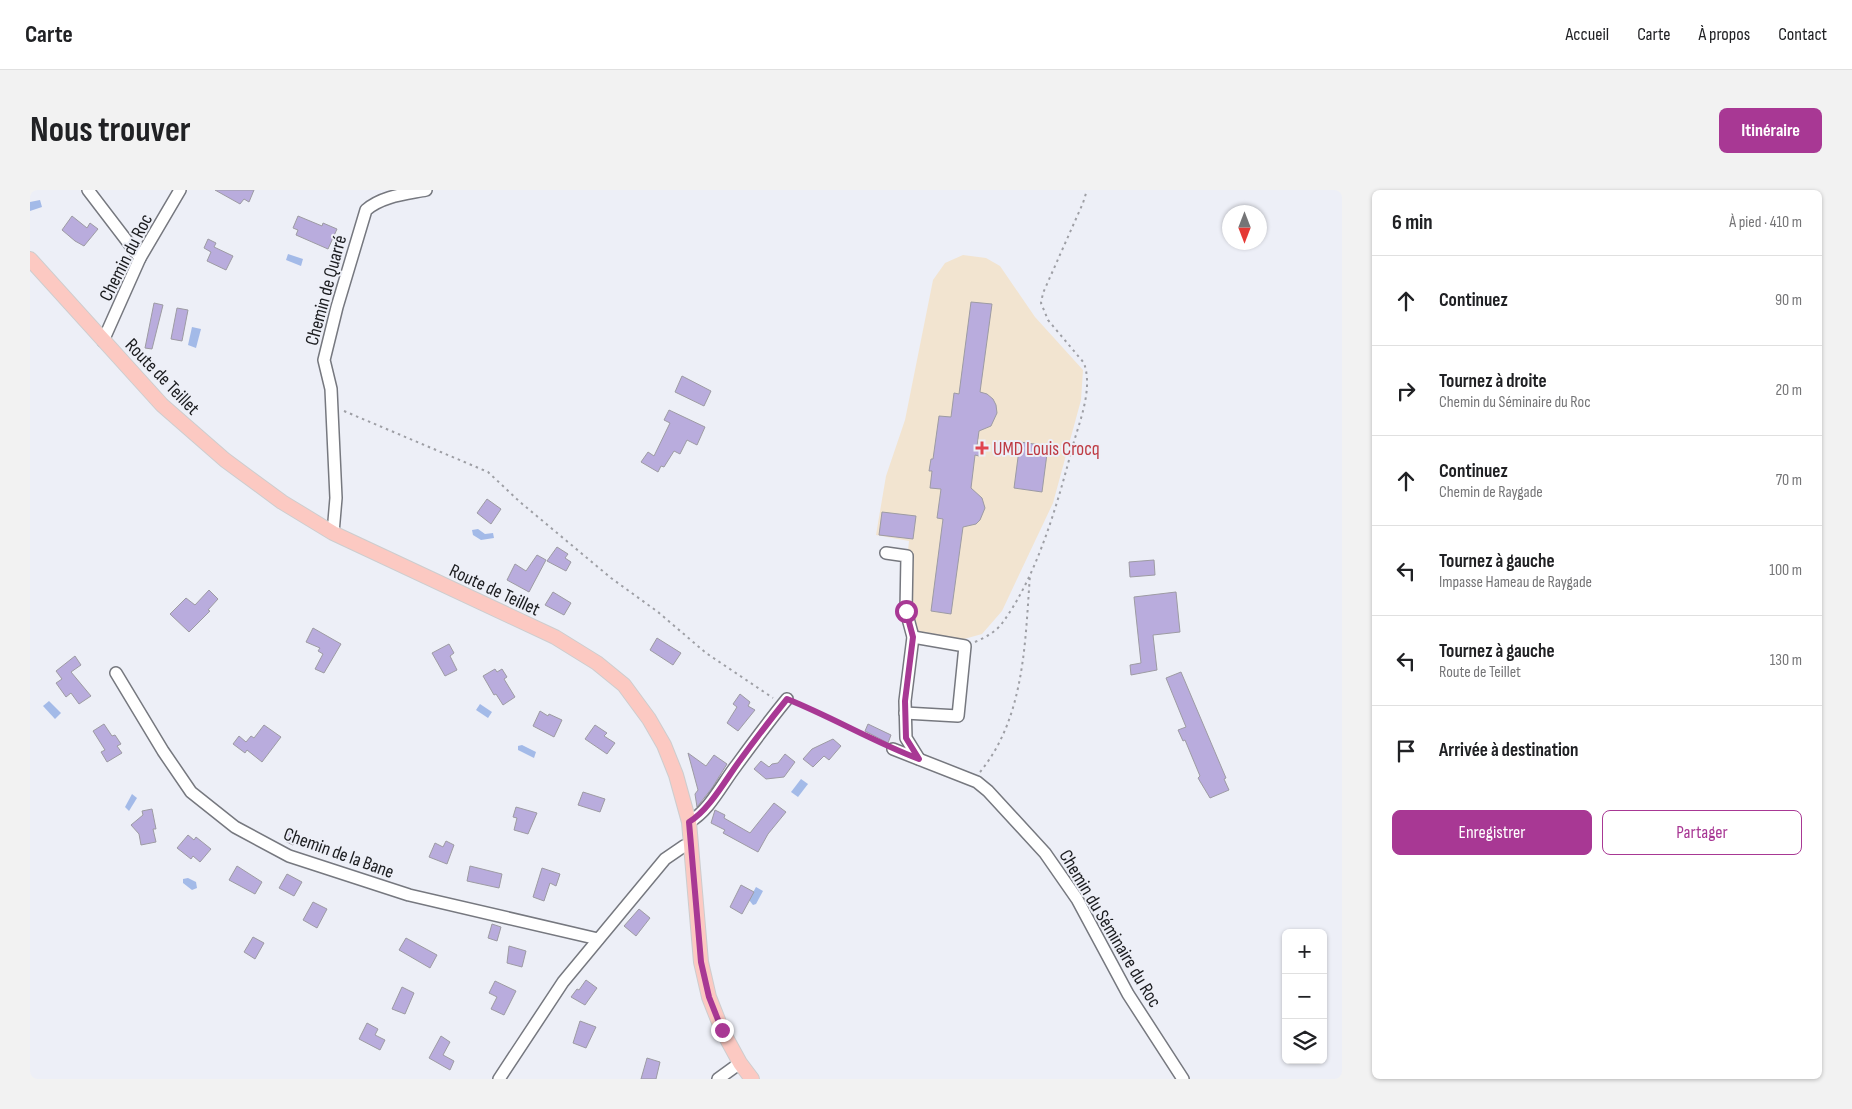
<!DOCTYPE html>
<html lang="fr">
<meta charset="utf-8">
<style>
body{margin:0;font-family:"Sofia Sans Condensed",sans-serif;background:#f2f2f2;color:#202124}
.controls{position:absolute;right:15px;bottom:15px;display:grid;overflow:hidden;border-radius:8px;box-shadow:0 1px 4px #0004}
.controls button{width:45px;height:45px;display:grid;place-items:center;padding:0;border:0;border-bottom:1px solid #e0e0e0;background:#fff;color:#202124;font:25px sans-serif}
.compass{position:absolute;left:1192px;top:15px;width:45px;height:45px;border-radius:50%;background:#fff;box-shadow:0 1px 4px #0004;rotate:180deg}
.stop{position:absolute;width:15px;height:15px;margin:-11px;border:4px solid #a83894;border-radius:50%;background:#fff}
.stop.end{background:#a83894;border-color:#fff;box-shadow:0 1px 5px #0008}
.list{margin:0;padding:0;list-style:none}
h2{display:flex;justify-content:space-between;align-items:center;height:65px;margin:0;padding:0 20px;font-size:21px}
h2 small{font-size:16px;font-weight:400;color:#757577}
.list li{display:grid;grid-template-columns:32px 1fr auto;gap:15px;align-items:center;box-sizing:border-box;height:90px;padding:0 20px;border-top:1px solid #e0e0e0}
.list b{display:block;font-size:19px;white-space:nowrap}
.list p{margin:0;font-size:16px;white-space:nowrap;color:#757577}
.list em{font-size:16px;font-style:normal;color:#757577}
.actions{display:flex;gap:10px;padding:15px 20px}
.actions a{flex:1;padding:11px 0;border:1px solid #a83894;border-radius:8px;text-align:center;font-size:18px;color:#a83894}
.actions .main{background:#a83894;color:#fff}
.icon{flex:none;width:28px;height:28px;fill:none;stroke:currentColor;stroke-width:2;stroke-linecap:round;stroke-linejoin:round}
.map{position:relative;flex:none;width:1312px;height:889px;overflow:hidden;border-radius:8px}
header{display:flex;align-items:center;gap:30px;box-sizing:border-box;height:70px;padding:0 25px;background:#fff;border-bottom:1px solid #e0e0e0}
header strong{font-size:24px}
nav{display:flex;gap:28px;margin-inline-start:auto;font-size:18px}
.intro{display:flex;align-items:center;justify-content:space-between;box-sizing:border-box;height:120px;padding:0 30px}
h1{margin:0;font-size:35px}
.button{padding:12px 22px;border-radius:8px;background:#a83894;color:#fff;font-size:18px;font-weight:700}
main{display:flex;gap:30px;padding:0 30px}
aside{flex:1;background:#fff;border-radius:8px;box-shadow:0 1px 4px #0004}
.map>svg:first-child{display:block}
</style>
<header>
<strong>Carte</strong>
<nav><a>Accueil</a><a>Carte</a><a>À propos</a><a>Contact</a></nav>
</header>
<div class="intro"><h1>Nous trouver</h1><a class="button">Itinéraire</a></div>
<main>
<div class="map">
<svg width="1312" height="889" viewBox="0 0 1312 889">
<rect width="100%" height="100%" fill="#edeff7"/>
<path fill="#f2e4d0" d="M933 65 956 68 970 76 1005 127 1053 180 1051 210 1023 313 972 421 952 444 927 451 883 443 873 408 879 351 846 345 856 286 875 230 903 90 915 73Z"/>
<g fill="#a3bae8">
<path d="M10 10 12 17 0 21V12Z"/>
<path d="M258 64 273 69 271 76 256 70Z"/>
<path d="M162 137 171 139 166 158 158 155Z"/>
<path d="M448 339 455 344 463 343 464 348 451 350 443 345 442 340Z"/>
<path d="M19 511 31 523 25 529 13 516Z"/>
<path d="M450 514 462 522 458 528 446 520Z"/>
<path d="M492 555 506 562 504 568 488 560V556Z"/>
<path d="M771 589 778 594 768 607 761 602Z"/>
<path d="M102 604 107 608 99 621 95 617Z"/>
<path d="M158 688 166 692 167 698 162 700 153 693V689Z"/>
<path d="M726 697 733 701 726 714 723 715 719 710Z"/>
</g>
<g fill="#b9acdd" stroke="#9d9ba3">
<path d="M185 0H224L219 12 214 9 210 14Z"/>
<path d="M42 26 57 38 60 33 68 39 54 56 45 51 32 40Z"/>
<path d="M268 26 292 36 293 33 307 39 298 59 266 45 268 40 263 38Z"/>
<path d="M178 49 186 53 184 57 203 66 196 80 177 71 181 62 174 58Z"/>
<path d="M941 112 962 114 950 202 957 204 963 209 966 215 967 223 961 236 949 241 947 256H951L949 266 945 265 941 298 952 308 955 318 950 330 946 334 933 337 921 424 901 421 913 329 907 328 911 299 900 298 902 281H899L901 269H903L909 226 921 227 924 203 929 204Z"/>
<path d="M124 113 133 115 122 159 115 158Z"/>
<path d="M147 118 158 120 152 151 141 149Z"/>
<path d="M652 186 681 201 674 216 645 202Z"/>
<path d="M639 220 675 237 667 255 657 250 650 264 644 261 634 277 631 276 628 282 611 272 618 262 624 266 640 233 634 230Z"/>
<path d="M990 252 1018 256 1012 302 984 298Z"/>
<path d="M457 309 471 319 461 334 447 323Z"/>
<path d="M852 322 886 326 883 349 849 345Z"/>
<path d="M527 357 538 364 535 368 541 372 536 381 517 371Z"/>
<path d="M507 365 516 370 499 402 477 390 485 374 496 381Z"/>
<path d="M1124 370 1125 385 1100 387 1099 372Z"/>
<path d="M179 400 188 409 178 420 180 421 159 442 140 424 156 408 165 415Z"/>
<path d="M523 402 541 413 534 425 515 415Z"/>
<path d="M1146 402 1150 442 1123 445 1127 480 1101 485 1100 475 1111 473 1104 407Z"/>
<path d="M283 438 311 454 294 483 285 479 293 464 288 461 290 458 276 452Z"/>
<path d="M627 448 651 463 643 475 620 460Z"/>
<path d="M419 454 424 463 420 466 427 480 415 486 402 463Z"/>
<path d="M45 466 51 475 41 482 61 506 49 514 41 503 36 507 26 493 32 489 26 481Z"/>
<path d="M465 479 467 482 472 479 477 487 474 489 485 507 473 515 466 504 464 505 453 486Z"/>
<path d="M1151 482 1196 588 1194 589 1199 600 1180 608 1168 588 1170 586 1155 550 1153 551 1148 540 1156 537 1136 488Z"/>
<path d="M710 504 720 512 718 516 725 520 708 541 697 533 707 517 703 514Z"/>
<path d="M510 521 518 526 519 524 532 530 524 547 503 536Z"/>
<path d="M74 534 82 546 85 545 91 554 87 556 92 563 77 572 71 562 75 560 63 541Z"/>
<path d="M838 534 861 545 858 553 835 541Z"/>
<path d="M234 535 251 547 232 572 217 560 215 563 203 554 209 546 216 552 221 546 224 548Z"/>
<path d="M565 535 577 543 574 546 585 553 577 564 555 549Z"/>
<path d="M803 549 811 556 799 570 794 566 783 577 773 569 782 559Z"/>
<path d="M658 563 676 576 684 565 697 574 682 598 667 617 665 604 668 600Z"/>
<path d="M755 564 765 572 754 587 736 589 724 579 731 571 739 577 742 574 748 573Z"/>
<path d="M553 602 575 609 570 622 548 615Z"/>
<path d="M744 613 756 622 738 644 728 662 693 643 695 640 681 633 685 620 695 625 694 628 720 643Z"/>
<path d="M486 617 507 623 498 644 484 640 487 628 483 627Z"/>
<path d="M122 619 126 639H123L126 652 111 655 109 644 101 635 113 625 112 621Z"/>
<path d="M259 642 267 645 263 655 255 651Z"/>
<path d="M158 645 164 650 166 647 181 659 170 672 163 666 161 669 147 658Z"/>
<path d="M416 651 424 655 417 674 399 667 405 653 413 657Z"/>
<path d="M207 676 232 692 225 704 199 690Z"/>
<path d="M440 676 472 684 469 698 437 691Z"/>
<path d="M512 678 530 684 526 696 520 693 514 711 503 707Z"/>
<path d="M257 684 272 692 264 706 249 698Z"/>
<path d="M711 695 724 702 712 724 700 717Z"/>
<path d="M283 712 297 719 287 738 273 730Z"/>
<path d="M609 719 620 728 606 746 594 736Z"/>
<path d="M462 734 471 737 467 751 458 748Z"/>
<path d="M223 747 234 753 225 769 214 762Z"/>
<path d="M376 748 407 765 400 778 369 760Z"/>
<path d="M479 756 496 761 492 777 477 773Z"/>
<path d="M556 790 567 798 555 815 541 807 547 799 549 800Z"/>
<path d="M465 791 486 801 474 825 461 819 467 807 459 803Z"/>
<path d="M372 797 384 803 375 824 362 819Z"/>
<path d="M550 831 566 837 556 858 543 853Z"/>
<path d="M337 833 348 839 345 845 355 850 350 860 329 849Z"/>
<path d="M411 846 420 852 413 865 424 871 420 880 399 868Z"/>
<path d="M617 868 630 872 626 889H611Z"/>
</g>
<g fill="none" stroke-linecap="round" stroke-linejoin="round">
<defs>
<g id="minor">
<path d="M58 0 110 68"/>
<path d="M73 151 110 68 150 0"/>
<path d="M303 343 306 308 301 199 294 170 307 117 336 20C352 6 376 4 396 0"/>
<path d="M856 363 877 366 876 421 883 447 875 511 876 548 889 569"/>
<path d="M86 483 133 561 161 602 205 637 259 666 379 705 568 749"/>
<path d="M875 523 928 526 935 456 883 447"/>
<path d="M863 559 947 592 958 601 1015 663 1047 709 1098 804 1153 889"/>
<path d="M659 632C679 621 692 594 706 576 722 554 739 531 757 509"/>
<path d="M469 889 533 792 635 669 654 656 661 654"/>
<path d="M688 889 710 873"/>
</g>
<path id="major" d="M0 69 132 215 195 270 252 312 303 343 525 447 567 473 594 495 619 529 634 555 646 585 659 632 671 772 679 807 692 840 710 873 722 889"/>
</defs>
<use href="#minor" stroke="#76787f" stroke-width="14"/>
<use href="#major" stroke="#cdcdce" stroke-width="16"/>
<g stroke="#9e9fa5" stroke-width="2" stroke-dasharray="2.5 4" stroke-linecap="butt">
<path d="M314 221 458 282 490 312 581 388 628 422 676 463 743 508"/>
<path d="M945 452C956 447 966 442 973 432 1008 384 1028 312 1043 255 1050 230 1063 199 1054 173L1018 130 1011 113 1013 103 1053 13 1057 0"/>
<path d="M767 513 853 554"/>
<path d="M950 582C995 527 995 452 1000 385"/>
</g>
<use href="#minor" stroke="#fff" stroke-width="11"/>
<use href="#major" stroke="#fcc9c2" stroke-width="14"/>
</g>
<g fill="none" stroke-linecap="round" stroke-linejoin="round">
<path stroke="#a83894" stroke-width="6" d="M692 840 679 807 671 772 659 632C678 621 695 591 708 573 724 551 740 530 757 509 802 527 844 552 889 569L876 548 875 511 883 447 876 421"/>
</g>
<path fill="#e0444e" stroke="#edeff7" stroke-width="2" d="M949.5 250.5h5v5h5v5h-5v5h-5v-5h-5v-5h5z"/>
<g text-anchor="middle" stroke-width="4" stroke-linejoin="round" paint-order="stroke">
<g font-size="19" fill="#1b1c1f" stroke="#edeff7">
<text transform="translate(95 67) rotate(-63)" y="7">Chemin du Roc</text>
<text transform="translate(295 100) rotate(-75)" y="7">Chemin de Quarré</text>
<text transform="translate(133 186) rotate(46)" y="7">Route de Teillet</text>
<text transform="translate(465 399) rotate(25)" y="7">Route de Teillet</text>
<text transform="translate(309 662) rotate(20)" y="7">Chemin de la Bane</text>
<text transform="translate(1081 738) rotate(59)" y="7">Chemin du Séminaire du Roc</text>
</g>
<g font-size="19" fill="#be3a42" stroke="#edeff7" text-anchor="start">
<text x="963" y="265">UMD Louis Crocq</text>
</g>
</g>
</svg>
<div class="controls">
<button>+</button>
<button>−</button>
<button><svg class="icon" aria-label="layers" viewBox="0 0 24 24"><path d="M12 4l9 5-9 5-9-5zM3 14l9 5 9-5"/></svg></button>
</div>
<svg class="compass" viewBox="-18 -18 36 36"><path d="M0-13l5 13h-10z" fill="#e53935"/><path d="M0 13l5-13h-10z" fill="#757577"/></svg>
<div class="stop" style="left:876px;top:421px"></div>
<div class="stop end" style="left:692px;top:840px"></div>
</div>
<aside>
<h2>6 min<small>À pied · 410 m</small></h2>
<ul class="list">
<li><svg class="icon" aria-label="ahead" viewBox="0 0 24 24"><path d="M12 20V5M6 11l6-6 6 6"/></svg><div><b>Continuez</b></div><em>90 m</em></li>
<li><svg class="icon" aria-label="right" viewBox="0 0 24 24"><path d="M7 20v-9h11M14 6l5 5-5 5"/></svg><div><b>Tournez à droite</b><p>Chemin du Séminaire du Roc</p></div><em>20 m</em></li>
<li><svg class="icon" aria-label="ahead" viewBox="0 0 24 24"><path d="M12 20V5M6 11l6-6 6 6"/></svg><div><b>Continuez</b><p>Chemin de Raygade</p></div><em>70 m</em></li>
<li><svg class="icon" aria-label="left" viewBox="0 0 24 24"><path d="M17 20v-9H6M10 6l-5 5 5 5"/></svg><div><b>Tournez à gauche</b><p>Impasse Hameau de Raygade</p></div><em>100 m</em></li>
<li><svg class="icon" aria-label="left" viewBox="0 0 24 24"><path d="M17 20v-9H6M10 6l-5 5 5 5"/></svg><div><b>Tournez à gauche</b><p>Route de Teillet</p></div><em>130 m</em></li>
<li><svg class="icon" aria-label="arrive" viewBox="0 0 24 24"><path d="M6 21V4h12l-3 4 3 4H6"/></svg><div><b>Arrivée à destination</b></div></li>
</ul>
<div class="actions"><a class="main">Enregistrer</a><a>Partager</a></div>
</aside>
</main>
